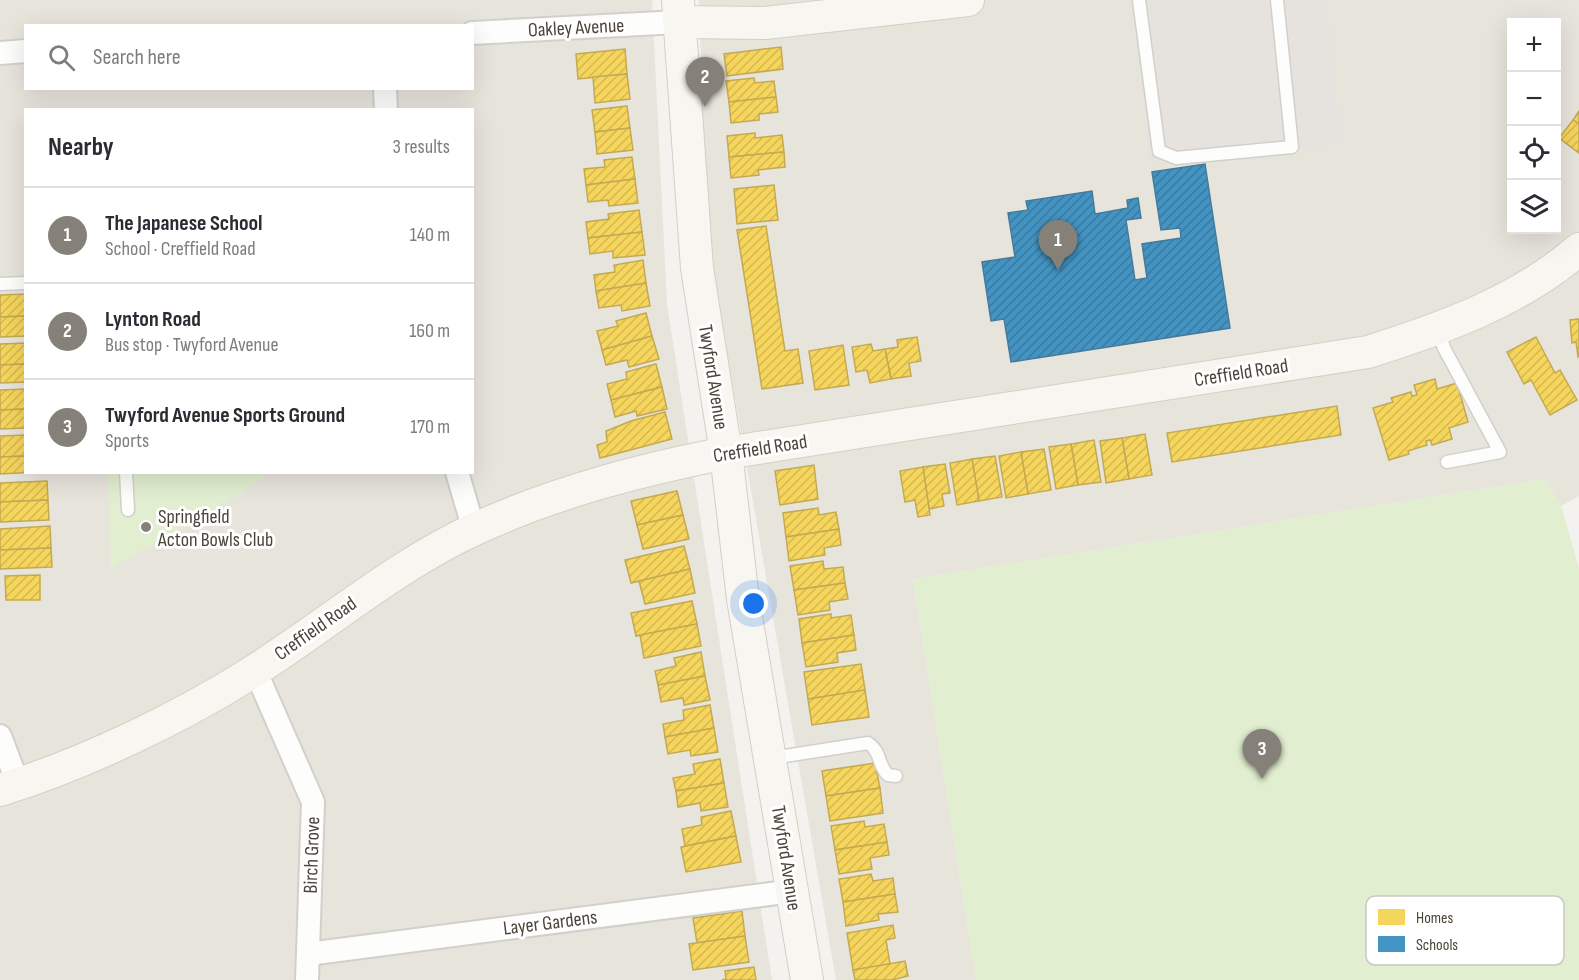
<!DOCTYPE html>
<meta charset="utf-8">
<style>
body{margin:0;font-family:"Sofia Sans Condensed",sans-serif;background:#f7f7f7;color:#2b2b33}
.controls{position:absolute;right:18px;top:18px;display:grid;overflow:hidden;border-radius:0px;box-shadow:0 6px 24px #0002}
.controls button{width:54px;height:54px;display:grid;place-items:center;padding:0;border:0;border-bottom:2px solid #e1e1e2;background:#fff;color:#2b2b33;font:30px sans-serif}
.you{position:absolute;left:754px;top:604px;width:21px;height:21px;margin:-15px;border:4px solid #fff;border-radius:50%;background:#1a73e8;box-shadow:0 0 0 9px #1a73e833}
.badge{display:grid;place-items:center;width:39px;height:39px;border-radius:50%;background:#868178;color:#fff;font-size:20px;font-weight:700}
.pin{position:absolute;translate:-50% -50px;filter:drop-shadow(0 2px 3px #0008)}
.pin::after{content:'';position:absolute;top:32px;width:21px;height:18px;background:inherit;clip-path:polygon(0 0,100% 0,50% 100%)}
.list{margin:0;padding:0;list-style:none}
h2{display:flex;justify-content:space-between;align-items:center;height:78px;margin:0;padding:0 24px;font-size:26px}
h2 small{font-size:20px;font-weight:400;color:#7c7c81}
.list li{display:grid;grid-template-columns:39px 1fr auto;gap:18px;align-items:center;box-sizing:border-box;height:96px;padding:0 24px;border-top:2px solid #e1e1e2}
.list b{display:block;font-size:22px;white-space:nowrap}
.list p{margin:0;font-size:20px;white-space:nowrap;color:#7c7c81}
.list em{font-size:20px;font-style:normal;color:#7c7c81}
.icon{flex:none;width:33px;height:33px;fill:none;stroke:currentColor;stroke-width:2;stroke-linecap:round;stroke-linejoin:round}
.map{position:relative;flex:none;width:1579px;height:980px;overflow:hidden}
.search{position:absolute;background:#fff;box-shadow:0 6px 24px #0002;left:24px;top:24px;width:450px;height:66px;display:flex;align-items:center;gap:15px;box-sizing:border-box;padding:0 21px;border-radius:0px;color:#7c7c81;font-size:22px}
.panel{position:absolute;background:#fff;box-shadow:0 6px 24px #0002;left:24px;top:108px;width:450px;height:366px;border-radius:0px}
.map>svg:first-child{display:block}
</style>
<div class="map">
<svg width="1579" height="980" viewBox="0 0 1579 980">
<defs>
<pattern id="homes-hatch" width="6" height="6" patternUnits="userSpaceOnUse" patternTransform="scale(1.5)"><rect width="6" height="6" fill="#f6d55c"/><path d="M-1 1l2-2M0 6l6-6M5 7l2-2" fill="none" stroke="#d4b851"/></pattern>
<pattern id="schools-hatch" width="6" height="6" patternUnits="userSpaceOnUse" patternTransform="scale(1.5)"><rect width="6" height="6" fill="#4393c3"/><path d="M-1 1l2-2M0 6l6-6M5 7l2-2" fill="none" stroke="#3a7a9f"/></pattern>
</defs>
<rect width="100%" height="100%" fill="#f4f2ee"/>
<g fill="#e7e4dc" fill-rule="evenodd">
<path d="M0 0H652L667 304 772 980H0ZM26 26H472V88H26ZM26 110H472V472H26Z"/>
<path d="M699 0H1579V496L1561 506 1545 479 913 579 976 980H836L706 231ZM1512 22H1556V230H1512Z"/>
</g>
<g fill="#e1eecf">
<path d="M265 472V477L170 536 111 568 108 473Z"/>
<path d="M1545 479 1561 506 1579 568V980H976L913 579Z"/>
</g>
<path fill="#e6e3df" d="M1171 0H1327L1342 144 1150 164 1133 4Z"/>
<g fill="url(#homes-hatch)" stroke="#c3aa52" stroke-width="1.5">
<path d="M781 47 783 69 727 76 724 54Z"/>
<path d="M625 49 627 74 578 79 576 54Z"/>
<path d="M627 74 630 99 595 103 593 77Z"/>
<path d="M754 78 755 83 774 81 776 97 729 102 726 81Z"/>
<path d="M776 97 778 112 759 114V120L731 123 729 102Z"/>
<path d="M627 106 630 128 595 132 592 110Z"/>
<path d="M1579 111V124L1573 120Z"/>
<path d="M1573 120 1579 124V153L1559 138Z"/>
<path d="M630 128 633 150 597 154 595 132Z"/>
<path d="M755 133V138L782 135 784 152 729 157 727 136Z"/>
<path d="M784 152 785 167 758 170 759 175 731 178 729 157Z"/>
<path d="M632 157 635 179 586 185 584 169 605 167 604 160Z"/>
<path d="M635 179 638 203 609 206 608 200 588 202 586 185Z"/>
<path d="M774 185 778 220 737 224 734 189Z"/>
<path d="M639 210 642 232 588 238 586 222 609 219 608 214Z"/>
<path d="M766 226 785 351 798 349 803 383 762 389 737 230Z"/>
<path d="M642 232 645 255 613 258V251L590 254 588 238Z"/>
<path d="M643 260 646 283 596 291 594 275 615 272 614 265Z"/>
<path d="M646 283 650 306 622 311 621 305 599 308 596 291Z"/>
<path d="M26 294V316L0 317V295Z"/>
<path d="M646 313 652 336 602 350 597 331 618 326 616 321Z"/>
<path d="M26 316V336L0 337V317Z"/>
<path d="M1579 319V356L1578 357 1576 342 1572 343 1570 320Z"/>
<path d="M652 336 659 359 629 367 627 360 606 365 602 350Z"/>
<path d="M917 337 921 361 909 363 911 376 891 379 885 349 898 347 897 340Z"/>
<path d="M1536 337 1555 373 1560 370 1577 400 1550 415 1531 380 1524 384 1507 352Z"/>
<path d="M26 343V364L0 365V344Z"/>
<path d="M871 344 873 351 885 349 891 379 870 383 867 370 856 372 852 347Z"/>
<path d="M843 345 849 385 815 390 809 351Z"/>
<path d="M26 364V382L0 383V365Z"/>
<path d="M656 364 662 387 611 400 607 384 627 379 626 372Z"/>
<path d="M1435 379 1437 389 1457 383 1468 422 1449 428 1452 439 1432 445 1430 440 1426 441 1427 445 1408 451 1409 454 1389 460 1373 408 1393 402 1391 398 1411 392 1412 396 1417 395 1414 385Z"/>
<path d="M662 387 667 409 637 416 636 411 615 417 611 400Z"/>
<path d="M26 389V409L0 410V390Z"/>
<path d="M1337 406 1341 435 1172 462 1167 433Z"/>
<path d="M26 409V428L0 429V410Z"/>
<path d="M665 412 672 439 600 458 597 445 607 442 606 431 631 421Z"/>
<path d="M1145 434 1152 475 1129 479 1122 438Z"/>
<path d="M26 435V456L0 457V436Z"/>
<path d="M1122 438 1129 479 1106 483 1100 441Z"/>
<path d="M1094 440 1101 482 1078 485 1071 444Z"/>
<path d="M1071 444 1078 485 1056 489 1049 447Z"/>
<path d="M1044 449 1051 490 1028 494 1021 452Z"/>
<path d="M1021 452 1028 494 1006 498 999 456Z"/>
<path d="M26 456V472H36L0 474V457Z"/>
<path d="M995 456 1002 497 979 501 972 459Z"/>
<path d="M972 459 979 501 957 505 950 463Z"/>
<path d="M945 464 950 493 942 494 944 506 929 509 923 467Z"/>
<path d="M814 465 818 499 780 505 775 471Z"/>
<path d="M923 467 930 515 918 517 915 500 905 502 900 471Z"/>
<path d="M47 481 48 500 0 502V483Z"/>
<path d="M677 491 683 515 637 525 631 501Z"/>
<path d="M48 500 49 520 0 522V502Z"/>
<path d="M818 508 819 515 836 512 839 529 786 537 783 513Z"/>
<path d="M683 515 689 539 643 549 637 525Z"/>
<path d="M50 526 51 548 0 550V529Z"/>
<path d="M839 529 841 545 824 548 825 555 789 561 786 537Z"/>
<path d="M684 546 690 569 631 583 625 560Z"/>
<path d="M51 548 52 567 0 569V550Z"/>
<path d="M823 561 824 569 843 567 845 583 794 590 790 566Z"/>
<path d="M690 569 695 593 645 604 639 581Z"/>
<path d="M40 575V600H6L5 576Z"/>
<path d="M845 583 848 599 829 602 830 610 798 615 794 590Z"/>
<path d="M692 601 697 624 636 636 631 613Z"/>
<path d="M831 614V618L851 615 854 635 802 643 799 619Z"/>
<path d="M697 624 701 646 644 658 640 635Z"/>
<path d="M854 635 856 650 837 653 838 662 806 667 802 643Z"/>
<path d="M701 652 705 676 658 685 655 671 676 666 674 658Z"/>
<path d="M861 664 865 690 808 699 804 672Z"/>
<path d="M705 676 710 700 684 705 683 698 661 702 658 685Z"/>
<path d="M865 690 869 717 812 725 808 699Z"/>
<path d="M710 705 714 728 665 737 663 724 684 720 683 710Z"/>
<path d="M714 728 718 752 691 756 690 750 668 754 665 737Z"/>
<path d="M720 759 724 783 676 791 673 778 695 774 693 764Z"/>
<path d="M875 763 880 788 826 796 822 771Z"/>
<path d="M724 783 728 807 701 811 700 803 678 807 676 791Z"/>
<path d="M880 788 883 813 830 821 826 796Z"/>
<path d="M731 811 736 836 685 846 682 829 702 825 701 817Z"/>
<path d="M864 821 865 827 884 824 887 842 835 850 831 826Z"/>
<path d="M736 836 741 862 686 872 681 847Z"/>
<path d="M887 842 889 855 870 858 872 869 839 874 835 850Z"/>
<path d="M871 874 873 881 893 878 895 894 843 902 839 879Z"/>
<path d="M895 894 898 912 878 914 879 920 846 926 843 902Z"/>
<path d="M742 911 745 936 697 943 693 918Z"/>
<path d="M893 925 895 938 886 940 890 964 853 970 847 933Z"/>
<path d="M745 936 749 962 693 970 689 944Z"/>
<path d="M905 961 908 976 892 980H855L853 970Z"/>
<path d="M754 967 756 980H722L726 979 725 971Z"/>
</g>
<path fill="url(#schools-hatch)" stroke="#457b9a" stroke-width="1.5" d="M1205 164 1230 328 1011 362 1004 319 991 321 982 262 1015 257 1008 213 1028 210 1026 201 1092 191 1095 214 1128 208 1127 200 1138 198 1141 218 1126 220 1135 280 1147 278 1142 244 1181 238 1180 228 1161 230 1152 172Z"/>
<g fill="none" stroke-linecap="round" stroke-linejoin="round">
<defs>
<g id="lane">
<path d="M1139 0 1159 151 1176 158 1292 147 1277 0"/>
<path d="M0 284 26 283"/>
<path d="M1438 330 1444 348 1500 452 1447 462"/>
<path d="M126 472 128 510"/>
<path d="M772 758 868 743C881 751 878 766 888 775L896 776"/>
</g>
<g id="street">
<path d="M472 33 679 22"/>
<path d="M0 53 26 51"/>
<path d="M385 88 386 110"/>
<path d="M457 472 474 530"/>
<path d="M255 670 313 802 307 980"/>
<path d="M0 736 18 784"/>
<path d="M308 954 793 891"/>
</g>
<g id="secondary">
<path d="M678 0 697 268 726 453 743 599 807 980"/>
<path d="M679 22 765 23 968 0"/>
<path d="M0 790C84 764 180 718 254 671 328 624 395 566 475 529 555 492 640 470 726 453L1368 352C1441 329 1520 301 1579 249"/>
</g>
</defs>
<use href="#lane" stroke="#d2d0cb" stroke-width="15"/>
<use href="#street" stroke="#d2d0cb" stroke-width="26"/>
<use href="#secondary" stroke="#d3cfc5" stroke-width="34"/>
<use href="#lane" stroke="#fdfdfc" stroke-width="12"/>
<use href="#street" stroke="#fdfdfc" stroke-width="22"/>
<use href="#secondary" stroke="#f7f6f1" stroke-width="32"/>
</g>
<circle fill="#868178" stroke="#fff" stroke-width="2" cx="146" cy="527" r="6"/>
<g text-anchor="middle" stroke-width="6" stroke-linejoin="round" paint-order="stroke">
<g font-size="20" fill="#4b4439" stroke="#fff">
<text transform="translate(576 27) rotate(-3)" y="7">Oakley Avenue</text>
<text transform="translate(1241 372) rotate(-9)" y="7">Creffield Road</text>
<text transform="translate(714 377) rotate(81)" y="7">Twyford Avenue</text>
<text transform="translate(760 448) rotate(-9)" y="7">Creffield Road</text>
<text transform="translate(315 628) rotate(-35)" y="7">Creffield Road</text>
<text transform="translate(311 855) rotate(-88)" y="7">Birch Grove</text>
<text transform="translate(787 858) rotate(81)" y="7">Twyford Avenue</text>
<text transform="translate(550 922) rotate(-7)" y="7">Layer Gardens</text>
</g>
<g font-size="20" fill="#4b4439" stroke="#fff" text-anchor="start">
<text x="158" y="523">Springfield<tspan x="158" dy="23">Acton Bowls Club</tspan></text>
</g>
</g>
<rect x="1366" y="896" width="198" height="69" rx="9" fill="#fff" stroke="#c9c7c4" stroke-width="1.5"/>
<rect x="1378" y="909" width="27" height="16" fill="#f6d55c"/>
<rect x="1378" y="936" width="27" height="16" fill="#4393c3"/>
<g font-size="16" fill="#4b4439">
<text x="1416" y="923">Homes</text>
<text x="1416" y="950">Schools</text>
</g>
</svg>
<div class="controls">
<button>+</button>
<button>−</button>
<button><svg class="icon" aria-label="locate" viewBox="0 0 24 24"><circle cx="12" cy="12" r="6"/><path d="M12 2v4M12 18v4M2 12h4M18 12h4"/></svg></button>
<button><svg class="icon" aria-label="layers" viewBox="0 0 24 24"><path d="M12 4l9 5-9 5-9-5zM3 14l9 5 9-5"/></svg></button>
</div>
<div class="you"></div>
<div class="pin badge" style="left:1058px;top:270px">1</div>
<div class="pin badge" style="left:705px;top:107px">2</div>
<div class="pin badge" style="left:1262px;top:779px">3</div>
<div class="search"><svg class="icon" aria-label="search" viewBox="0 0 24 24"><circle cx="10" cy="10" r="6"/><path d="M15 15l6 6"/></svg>Search here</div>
<section class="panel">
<h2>Nearby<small>3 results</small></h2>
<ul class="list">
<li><span class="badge">1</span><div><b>The Japanese School</b><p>School · Creffield Road</p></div><em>140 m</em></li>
<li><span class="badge">2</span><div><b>Lynton Road</b><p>Bus stop · Twyford Avenue</p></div><em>160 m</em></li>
<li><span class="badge">3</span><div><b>Twyford Avenue Sports Ground</b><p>Sports</p></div><em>170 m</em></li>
</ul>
</section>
</div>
